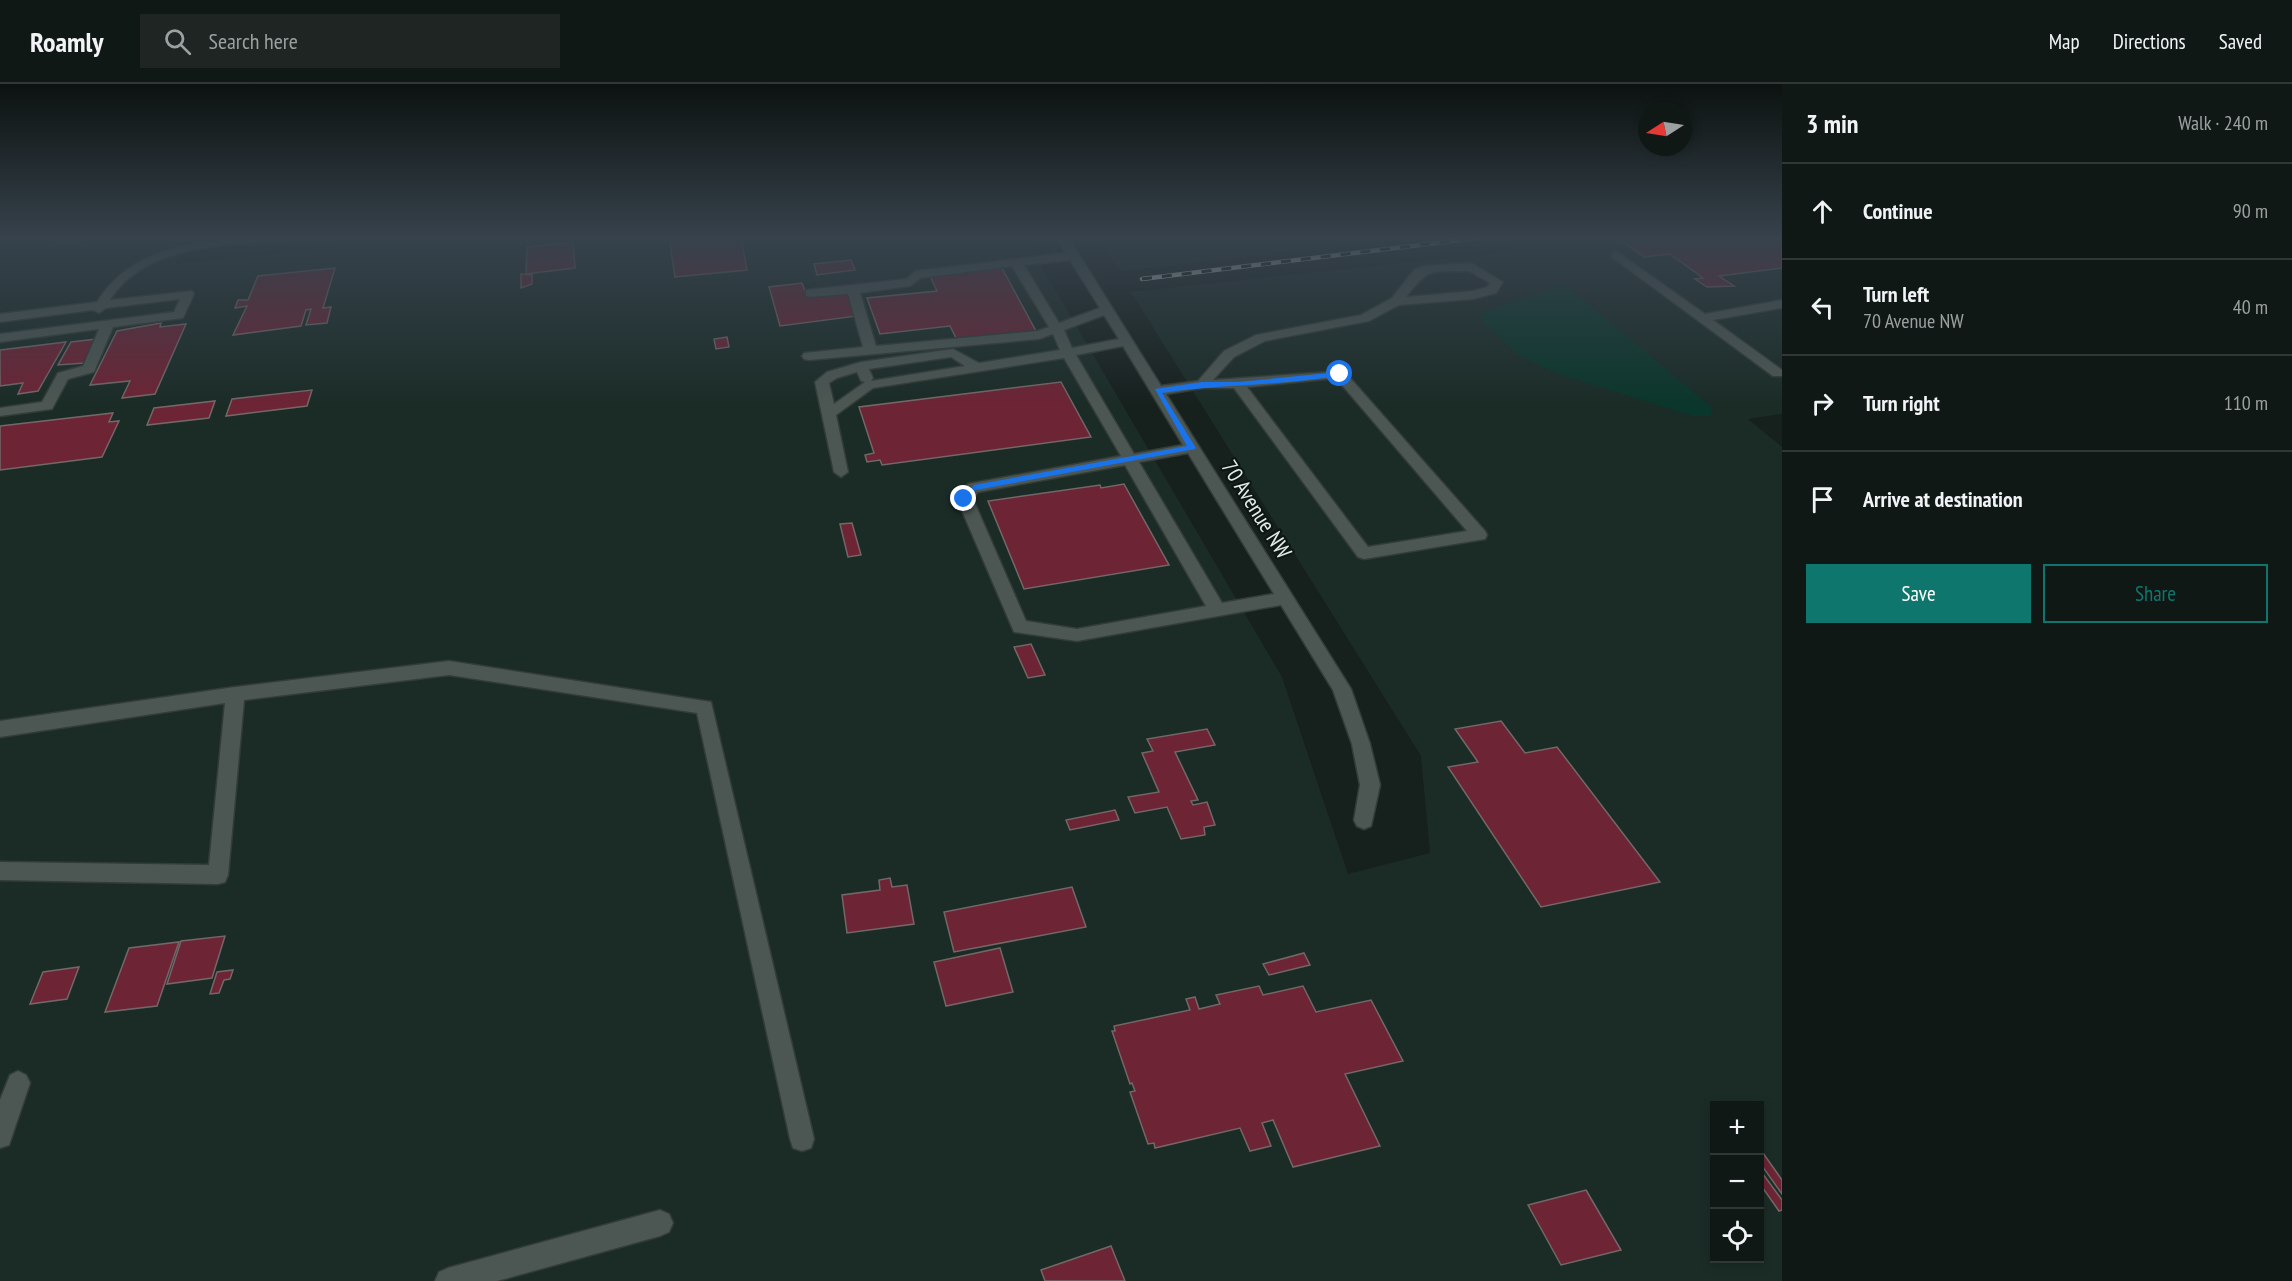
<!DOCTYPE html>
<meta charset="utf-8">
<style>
body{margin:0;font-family:"PT Sans Narrow",sans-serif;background:#1e2523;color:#f1f3f6}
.controls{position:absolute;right:18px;bottom:18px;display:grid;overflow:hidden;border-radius:0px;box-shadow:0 3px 9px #0003}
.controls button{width:54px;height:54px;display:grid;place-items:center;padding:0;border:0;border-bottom:2px solid #303735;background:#101816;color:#f1f3f6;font:30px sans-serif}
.compass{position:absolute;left:1638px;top:18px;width:54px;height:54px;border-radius:50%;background:#101816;box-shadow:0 3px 9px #0003;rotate:258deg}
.stop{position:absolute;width:18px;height:18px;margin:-14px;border:4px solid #1a73e8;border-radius:50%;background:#fff}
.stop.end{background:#1a73e8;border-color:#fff;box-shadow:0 2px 6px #0008}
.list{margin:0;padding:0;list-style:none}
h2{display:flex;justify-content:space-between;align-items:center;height:78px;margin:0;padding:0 24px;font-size:26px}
h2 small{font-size:20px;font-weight:400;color:#9ca0a1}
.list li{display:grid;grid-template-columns:39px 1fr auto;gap:18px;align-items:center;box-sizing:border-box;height:96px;padding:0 24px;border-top:2px solid #303735}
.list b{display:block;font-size:22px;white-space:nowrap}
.list p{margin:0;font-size:20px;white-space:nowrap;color:#9ca0a1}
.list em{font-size:20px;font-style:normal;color:#9ca0a1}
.actions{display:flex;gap:12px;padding:18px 24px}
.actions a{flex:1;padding:14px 0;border:2px solid #0f766e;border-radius:0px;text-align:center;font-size:21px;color:#0f766e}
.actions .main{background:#0f766e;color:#fff}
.icon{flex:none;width:33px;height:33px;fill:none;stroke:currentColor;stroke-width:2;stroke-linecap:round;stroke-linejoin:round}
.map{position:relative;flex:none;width:1782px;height:1197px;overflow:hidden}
header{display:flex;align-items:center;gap:36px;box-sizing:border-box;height:84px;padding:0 30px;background:#101816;border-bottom:2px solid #303735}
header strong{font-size:28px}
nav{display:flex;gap:33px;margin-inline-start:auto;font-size:21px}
.search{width:420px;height:54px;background:#1e2523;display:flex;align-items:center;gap:15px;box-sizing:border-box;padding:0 21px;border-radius:0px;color:#9ca0a1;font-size:22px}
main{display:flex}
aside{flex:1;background:#101816}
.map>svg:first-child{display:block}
</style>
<header>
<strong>Roamly</strong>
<div class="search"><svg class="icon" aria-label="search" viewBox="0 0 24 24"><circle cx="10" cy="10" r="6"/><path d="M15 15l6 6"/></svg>Search here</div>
<nav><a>Map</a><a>Directions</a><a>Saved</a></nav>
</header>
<main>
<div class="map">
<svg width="1782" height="1197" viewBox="0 0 1782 1197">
<rect width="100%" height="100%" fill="#16201d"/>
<g fill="#1b2c27" fill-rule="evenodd">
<path d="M0 153H197L186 154 176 180 428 153H1024L1282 593 1348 790 1430 769 1421 672 1131 208 1514 167 1508 158 1557 153H1782V330L1748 335 1782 363V1197H0ZM1714 1022H1760V1174H1714Z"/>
<path d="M1094 153H1432L1121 187Z"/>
</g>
<path fill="#0b362b" d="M1559 200 1566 201 1711 323 1712 332H1693L1558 290 1519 272 1483 238 1480 229 1552 205Z"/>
<g fill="#6d2435" stroke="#736768" stroke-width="1.5">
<path d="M669 153H741L747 186 675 193Z"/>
<path d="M1617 153H1782V184L1719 192 1734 202 1707 203 1695 195 1703 194 1670 170 1644 173Z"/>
<path d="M573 158 575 184 526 190 527 163Z"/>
<path d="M851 176 855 186 817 191 814 180Z"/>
<path d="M335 184 323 224 331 223 327 239 306 241 311 225 306 226 301 242 233 251 247 222 235 224 238 216H248L258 192Z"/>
<path d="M1002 184 1037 249 958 258 950 242 880 250 867 214 937 207 930 192Z"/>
<path d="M521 190 532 191V200L521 204Z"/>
<path d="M802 199 807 213 848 208 857 232 780 242 769 203Z"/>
<path d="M161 239 160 243 186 240 155 310 122 314 130 297 90 301 117 247Z"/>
<path d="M727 253 729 263 716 265 714 255Z"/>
<path d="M97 255 85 279 58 281 71 258Z"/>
<path d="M66 258 38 307 18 310 23 299 0 302V266Z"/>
<path d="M1061 298 1091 353 882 381 880 376 867 378 865 371 874 369 859 323Z"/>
<path d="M312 306 307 322 226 332 232 315Z"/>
<path d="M215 317 209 334 147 341 154 324Z"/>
<path d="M113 329 109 338 119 337 102 373 0 386V342Z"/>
<path d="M1124 400 1169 481 1024 505 988 417 1100 401 1101 404Z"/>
<path d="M852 439 861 471 848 473 840 440Z"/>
<path d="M1031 560 1045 591 1028 594 1014 563Z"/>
<path d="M1501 637 1525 669 1557 663 1660 798 1541 823 1448 683 1478 678 1455 645Z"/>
<path d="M1207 645 1215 661 1175 668 1198 716 1191 717 1193 721 1207 718 1215 741 1204 743 1205 751 1181 755 1167 723 1135 729 1128 713 1159 708 1142 669 1153 667 1147 655Z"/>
<path d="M1115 726 1119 736 1070 746 1066 736Z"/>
<path d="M890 794 892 803 907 801 914 840 847 849 842 811 880 806 879 796Z"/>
<path d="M1072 803 1086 843 954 868 944 828Z"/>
<path d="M225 852 212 894 167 900 181 857Z"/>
<path d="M179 858 157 922 105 928 129 864Z"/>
<path d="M1000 864 1013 908 946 922 934 878Z"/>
<path d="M1304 869 1310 881 1269 891 1263 880Z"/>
<path d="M79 883 67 915 30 920 43 888Z"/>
<path d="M233 886 230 895 224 896 219 909 210 910 217 888Z"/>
<path d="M1259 902 1263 911 1303 902 1316 928 1371 916 1403 977 1345 990 1380 1062 1293 1083 1273 1036 1262 1039 1271 1062 1250 1067 1240 1044 1155 1064 1154 1059 1148 1060 1130 1008 1135 1007 1132 999 1130 1000 1112 947H1115L1114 942 1190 926 1186 915 1195 913 1199 925 1220 920 1216 911Z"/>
<path d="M1763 1069 1782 1096V1110L1760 1079V1070Z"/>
<path d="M1760 1086 1782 1116V1126L1779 1127 1760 1100Z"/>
<path d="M1586 1106 1621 1166 1561 1181 1528 1121Z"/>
<path d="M1111 1162 1125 1197H1045L1041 1186Z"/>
</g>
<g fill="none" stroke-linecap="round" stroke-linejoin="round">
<defs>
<g id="minor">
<path d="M55 153H90C81 159 61 162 53 156Z"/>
<path d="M251 153H305L299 156C237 161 148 156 110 216L192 207 194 210 183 234 113 243 94 288 68 295 52 325 0 332V324L42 318 58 289 83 282 99 245 0 258V250L174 228 180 215 106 224 99 229 93 226 0 238V230L97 218C131 164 192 158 251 153Z"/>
<path d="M1056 153H1068L1161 302 1198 297 1224 267 1256 251 1361 231 1392 214 1414 186 1424 182 1471 179 1503 198 1496 209 1473 215 1399 221 1369 237 1265 257 1234 273 1213 296 1344 287 1485 447 1487 451 1485 455 1364 475 1358 473 1234 304H1202L1166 310 1351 605 1370 660 1380 701 1371 742 1364 745 1357 742 1354 736 1360 701 1352 660 1333 606 1281 521 1077 557 1014 548 957 415 968 400 973 399 1121 372 1064 274 873 304 836 331 848 388 841 393 834 388 815 298 827 288 861 278 953 265 979 279 1060 266 1053 250 1039 255 809 276 804 275 802 272 804 269 863 263 848 210 810 213 806 212V206L906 195 916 187 1066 169ZM1070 176 1100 224 1059 239 1024 181ZM1012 182 1049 243 1037 247 876 262 860 209 910 202 920 194ZM1469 187 1490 199 1487 203 1473 207 1406 213C1430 182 1432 188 1469 187ZM1104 231 1119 255 1072 264 1064 246ZM1123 262 1183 361 1134 370 1076 271ZM951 273 965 282 871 297 873 294 869 285ZM857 288 861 297 865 298 834 320 829 299 837 294ZM1336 294 1467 447 1368 463 1247 303ZM1188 369 1274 510 1222 519 1139 378ZM1125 381 1206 522 1077 545 1026 537 973 415 978 408Z"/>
<path d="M1616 167 1705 230 1782 216V224L1713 236 1782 286V292H1773L1612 173V169Z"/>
<path d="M449 577 711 618 814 1055 811 1064 802 1067 793 1064 790 1055 697 629 449 591 244 616 228 791 225 798 218 800 0 796V778L209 781 225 619 0 653V637L235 603Z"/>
<path d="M18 987 26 991 30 999 9 1061 0 1064V1016L10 991Z"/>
<path d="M660 1126 669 1130 673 1139 669 1148 660 1152 497 1197H435L439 1188 448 1184Z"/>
</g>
</defs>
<use href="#minor" stroke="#343c38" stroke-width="3"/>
<use href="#minor" fill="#4c5753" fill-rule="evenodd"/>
<defs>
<path id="rail" d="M1142 195 1485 153"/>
</defs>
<use href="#rail" stroke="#ced5d2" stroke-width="4.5"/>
<use href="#rail" stroke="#0d1713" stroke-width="3" stroke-dasharray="10" stroke-linecap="butt"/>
</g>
<linearGradient id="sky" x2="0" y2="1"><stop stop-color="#0c1210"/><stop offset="0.48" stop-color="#36424c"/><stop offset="1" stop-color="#36424c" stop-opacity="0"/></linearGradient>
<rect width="1782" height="321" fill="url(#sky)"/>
<path fill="#1a73e8" d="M1340 288 1342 291C1283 302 1221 300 1162 309L1196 364 1195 365 976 406 967 417 960 415 974 401 1187 362 1155 305 1202 298H1238Z"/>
<g text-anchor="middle" stroke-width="4.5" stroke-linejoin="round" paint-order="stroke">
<g font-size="22" fill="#e4ebe8" stroke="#0d1713">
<text transform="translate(1257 425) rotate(58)" y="8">70 Avenue NW</text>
</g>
</g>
</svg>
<div class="controls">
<button>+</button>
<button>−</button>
<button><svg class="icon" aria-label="locate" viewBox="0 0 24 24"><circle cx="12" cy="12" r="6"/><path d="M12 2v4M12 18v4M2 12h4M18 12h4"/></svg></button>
</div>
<svg class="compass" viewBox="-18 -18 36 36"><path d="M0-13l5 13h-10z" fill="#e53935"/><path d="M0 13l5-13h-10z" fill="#9ca0a1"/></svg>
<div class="stop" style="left:1340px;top:290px"></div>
<div class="stop end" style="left:964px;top:415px"></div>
</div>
<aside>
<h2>3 min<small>Walk · 240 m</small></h2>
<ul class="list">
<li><svg class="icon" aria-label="ahead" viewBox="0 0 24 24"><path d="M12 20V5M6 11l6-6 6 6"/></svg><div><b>Continue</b></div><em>90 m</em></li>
<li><svg class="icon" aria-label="left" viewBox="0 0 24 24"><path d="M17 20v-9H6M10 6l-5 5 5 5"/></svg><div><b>Turn left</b><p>70 Avenue NW</p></div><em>40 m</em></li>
<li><svg class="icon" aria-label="right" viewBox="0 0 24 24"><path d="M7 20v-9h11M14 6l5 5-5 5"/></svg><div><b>Turn right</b></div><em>110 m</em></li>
<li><svg class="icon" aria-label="arrive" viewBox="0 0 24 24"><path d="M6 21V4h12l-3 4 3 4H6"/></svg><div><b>Arrive at destination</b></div></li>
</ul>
<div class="actions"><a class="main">Save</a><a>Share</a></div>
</aside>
</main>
